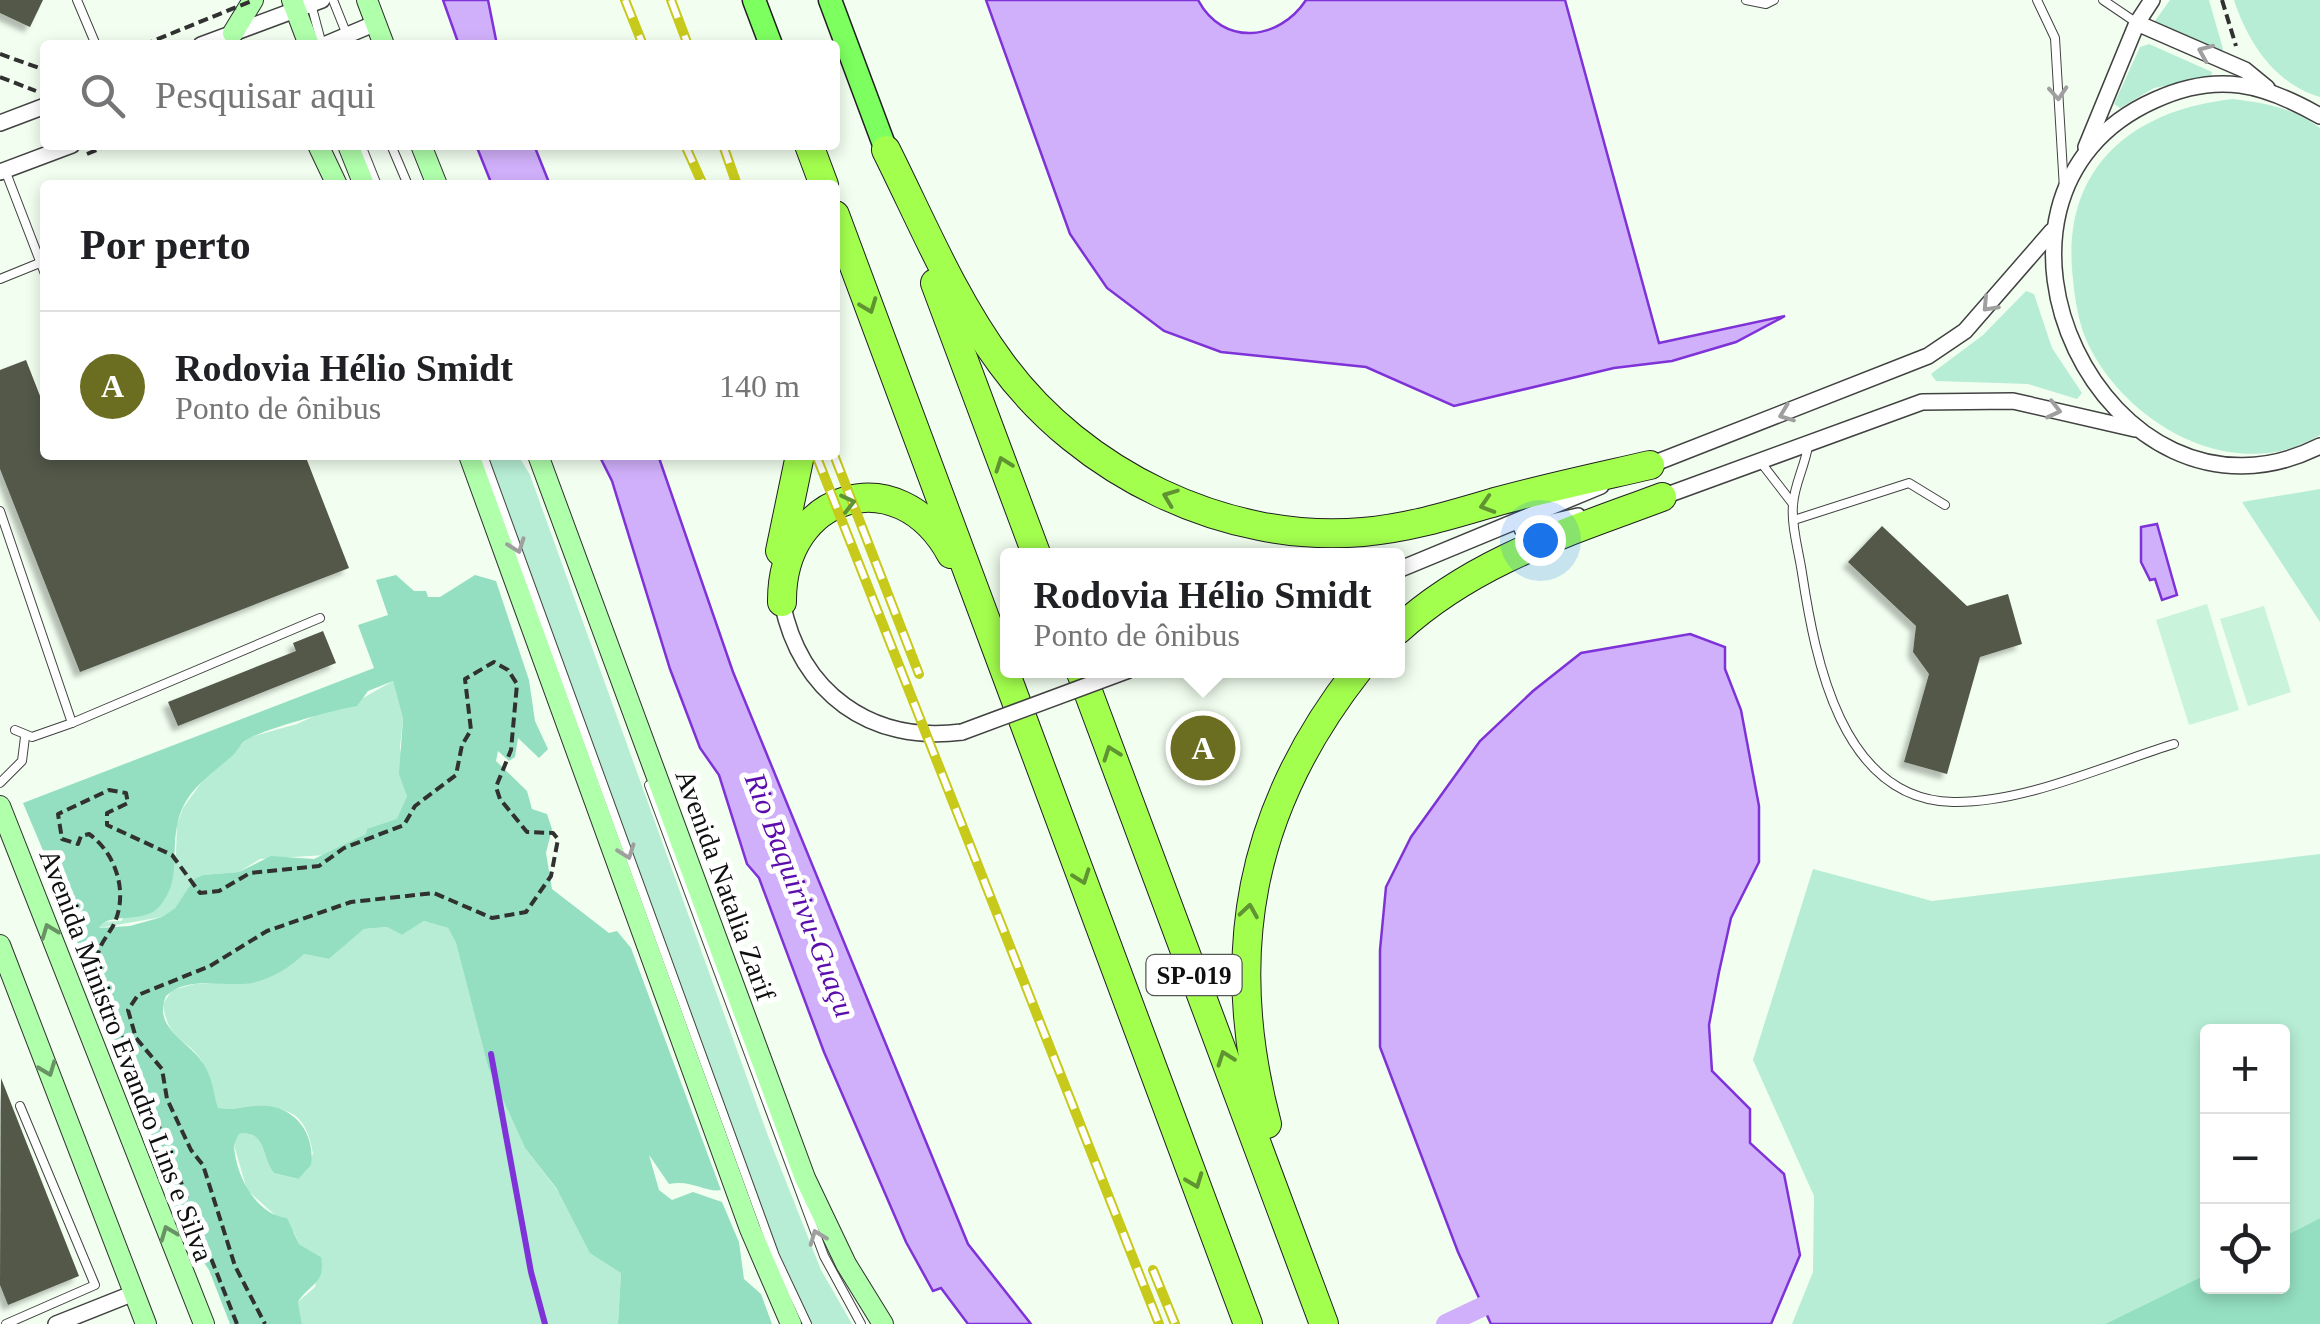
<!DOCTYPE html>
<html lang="pt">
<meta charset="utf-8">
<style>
body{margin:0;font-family:Georgia,serif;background:#f2f2f2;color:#202124}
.controls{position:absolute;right:30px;bottom:30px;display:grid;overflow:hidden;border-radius:10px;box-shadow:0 5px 15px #0003}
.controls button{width:90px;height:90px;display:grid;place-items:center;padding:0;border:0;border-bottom:2px solid #e0e0e0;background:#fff;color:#202124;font:50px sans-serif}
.you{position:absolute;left:1540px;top:540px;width:35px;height:35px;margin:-25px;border:8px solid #fff;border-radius:50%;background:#1a73e8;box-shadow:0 0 0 15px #1a73e833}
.badge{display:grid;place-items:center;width:65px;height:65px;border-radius:50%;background:#6b6d20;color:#fff;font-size:32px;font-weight:700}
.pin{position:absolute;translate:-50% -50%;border:5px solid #fff;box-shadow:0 2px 10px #0006}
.popup{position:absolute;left:1000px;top:548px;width:405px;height:130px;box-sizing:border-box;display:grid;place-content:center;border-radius:10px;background:#fff;filter:drop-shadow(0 2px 8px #0005);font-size:32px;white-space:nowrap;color:#757577}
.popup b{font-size:38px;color:#202124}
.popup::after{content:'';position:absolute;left:50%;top:100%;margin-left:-20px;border:20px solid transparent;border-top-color:#fff}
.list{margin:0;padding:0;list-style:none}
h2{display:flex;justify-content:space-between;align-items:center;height:130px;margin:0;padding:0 40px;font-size:42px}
h2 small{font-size:32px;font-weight:400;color:#757577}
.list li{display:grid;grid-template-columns:65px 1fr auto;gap:30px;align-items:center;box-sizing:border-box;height:150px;padding:0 40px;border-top:2px solid #e0e0e0}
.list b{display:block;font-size:38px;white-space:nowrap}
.list p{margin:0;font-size:32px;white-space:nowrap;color:#757577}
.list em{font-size:32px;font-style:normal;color:#757577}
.icon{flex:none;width:55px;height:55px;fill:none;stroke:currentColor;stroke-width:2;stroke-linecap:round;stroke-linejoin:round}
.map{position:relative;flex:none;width:2320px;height:1324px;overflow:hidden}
.search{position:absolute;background:#fff;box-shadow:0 5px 15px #0003;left:40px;top:40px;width:800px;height:110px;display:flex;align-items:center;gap:25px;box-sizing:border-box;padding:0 35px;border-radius:10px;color:#757577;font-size:38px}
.panel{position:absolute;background:#fff;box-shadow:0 5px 15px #0003;left:40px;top:180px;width:800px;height:280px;border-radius:10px}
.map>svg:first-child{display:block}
</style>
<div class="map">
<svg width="2320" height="1324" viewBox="0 0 2320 1324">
<defs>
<filter id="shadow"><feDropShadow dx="-5.5" dy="5.5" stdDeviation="2.5" flood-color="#0004"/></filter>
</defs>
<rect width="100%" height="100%" fill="#f2fff0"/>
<g fill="#b6edd4">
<path d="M2170 0H2209L2223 49 2218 55 2159 29 2155 21Z"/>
<path d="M2234 0H2320V97C2275 84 2248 43 2234 0Z"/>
<path d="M2149 44 2212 72 2211 78 2154 88 2120 108 2114 104 2140 47Z"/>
<path d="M2233 99C2265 103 2294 108 2320 128V435C2236 486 2129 426 2089 346 2079 326 2075 301 2073 279 2060 170 2130 110 2233 99Z"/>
<path d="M2026 291 2034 294 2052 348 2082 393 2077 399 2028 384 1936 381 1931 374 1983 335Z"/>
<path d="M488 455H518L530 475 768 1136 821 1270 852 1324H811L771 1234Z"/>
<path d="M2320 489V622L2242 502Z"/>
<path d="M393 681 403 719 400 747 407 796 398 819 326 855 260 859 239 872 203 875 194 879 175 908 162 917 99 928 101 922 121 921 176 854 177 824 183 808 206 776 250 737 297 724 336 706 347 707Z"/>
<path d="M2320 854V1218L2283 1237 2282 1032H2208L2207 1274 2105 1324H1792L1813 1272 1814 1196 1753 1060 1813 869 1932 901Z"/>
<path d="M424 921 448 928 456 943 488 1067 525 1148 621 1273 618 1324H302L298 1302 315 1287 321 1257 299 1244 294 1232 247 1190 234 1145 239 1134C267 1130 261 1157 274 1173L297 1179 313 1154C303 1088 260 1115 218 1109 213 1094 212 1078 203 1063 189 1038 168 1043 163 1004L172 990 195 984 256 981 304 954 329 959 364 929 387 927 402 935Z"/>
</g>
<g fill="#94dfc2" fill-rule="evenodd">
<path d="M396 575 414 591H426L428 597H440L475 575 496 581 529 680 535 721 548 749 539 758 518 738 515 757 509 761 498 751 496 761 527 791 532 809 547 814 552 829 546 853 552 889 609 933 617 931 631 948 721 1190C707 1193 691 1179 669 1184L649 1155 659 1190 672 1200 693 1192 722 1202 739 1242 744 1279 761 1294 772 1324H618L621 1273 590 1253 557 1189 525 1148 488 1067 456 943 448 928 424 921 402 935 387 927 364 929 329 959 304 954C287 970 265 983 242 984 218 985 185 977 166 996 152 1028 189 1041 203 1063 213 1079 213 1092 218 1108 234 1111 241 1107 256 1106 291 1102 316 1131 311 1165L298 1179 274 1173C261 1157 267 1130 239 1134L234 1145C235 1173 255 1215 287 1218L299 1244 321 1257C326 1284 310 1283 298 1302L302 1324H230L209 1270 184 1233 102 1012 75 953 71 917 23 803 374 668 358 625 388 615 376 580ZM393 681 403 719 399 774 407 796 397 819 367 829 366 834 314 859 271 856 239 872 203 875 194 879 175 908 162 917 130 926 99 928C106 912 144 924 159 907 181 882 171 856 177 826 183 792 208 777 232 756 238 751 240 743 248 739 262 730 340 708 357 706L368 691Z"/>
<path d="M2320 1218V1324H2105L2207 1274 2208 1286H2282L2283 1237Z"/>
</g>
<g fill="#c9f3da">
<path d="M2207 604 2239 710 2189 725 2156 620Z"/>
<path d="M2264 606 2291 692 2248 706 2220 619Z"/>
</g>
<g fill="#d1b0fb" stroke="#7e32d8" stroke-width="2.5">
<path d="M443 0H488L497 45H459Z"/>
<path d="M986 0H1198C1223 47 1279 41 1306 0H1565L1659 343 1785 316 1736 342 1672 361 1614 368 1454 406 1366 367 1221 352 1164 331 1107 288 1070 234Z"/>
<path d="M476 145H534L550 185H492Z"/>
<path d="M599 455H658L733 672 968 1244 1031 1324H968L941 1288 933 1291 906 1242 824 1052 759 878 747 864 719 775 700 748 670 669 612 481Z"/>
<path d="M2157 524 2177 595 2162 600 2155 579 2150 580 2141 562V527Z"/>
<path d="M1690 634 1725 647V669L1741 710 1759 806V862L1731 918 1719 972 1709 1025 1712 1071 1750 1109V1143L1784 1174 1800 1255 1771 1324H1491L1458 1252 1380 1047V950L1386 887 1411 837 1480 741 1533 691 1581 653Z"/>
</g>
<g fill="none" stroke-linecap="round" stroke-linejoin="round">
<path stroke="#7e32d8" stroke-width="6" d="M491 1054 531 1272 545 1324"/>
<path stroke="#d1b0fb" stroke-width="20" d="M1446 1324 1486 1305"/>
</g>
<g fill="#52584a" filter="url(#shadow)">
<path d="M0 0H43L30 27 0 13Z"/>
<path d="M26 360 42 401 45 400V455H305L349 568 80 672 0 469V370Z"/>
<path d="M1882 526 1967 606 2008 594 2022 644 1980 657 1947 774 1904 762 1929 674 1913 652 1916 626 1848 562Z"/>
<path d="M323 631 336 663 178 726 168 702 296 651 293 643Z"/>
<path d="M1 1078 79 1276 8 1305 0 1285Z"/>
</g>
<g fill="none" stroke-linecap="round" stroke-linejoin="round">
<defs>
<g id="lane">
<path d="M77 0 96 45"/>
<path d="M333 0 351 45"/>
<path d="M1746 0 1766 4 1774 0"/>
<path d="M2037 0 2055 38 2064 189"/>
<path d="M2103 0 2137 23"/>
<path d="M311 4 322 45"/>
<path d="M361 145 377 185"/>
<path d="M391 145 408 185"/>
<path d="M5 170 45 274"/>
<path d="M0 279 42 262"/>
<path d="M1808 446C1805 466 1794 485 1793 505 1791 526 1799 552 1802 573 1815 658 1841 800 1953 802 2026 803 2105 765 2174 744"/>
<path d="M483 455 775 1256 807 1324"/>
<path d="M1759 460 1793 504"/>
<path d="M0 511 72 723"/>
<path d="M1794 520 1909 483 1945 505"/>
<path d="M15 730 32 737 72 723 320 618"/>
<path d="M0 783 22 761 25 737"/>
<path d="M649 785 824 1256 861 1324"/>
<path d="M6 1324 95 1285 20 1106"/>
</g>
<g id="street">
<path d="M2137 23 2245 70 2267 88"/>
<path d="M201 45 322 0"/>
<path d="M324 45 376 23"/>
<path d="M2320 116C2264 84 2218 71 2155 100 1937 197 2107 553 2320 446"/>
<path d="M0 123 45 106"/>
<path d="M2086 147 2137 23 2152 0"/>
<path d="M0 172 72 145"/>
<path d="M1645 467 1928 356 1965 331 2052 231"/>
<path d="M1659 498 1922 402 2013 401 2135 429"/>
<path d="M1522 529 1578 516"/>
<path d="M1398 570 1601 486"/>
<path d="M782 602C800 693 871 744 962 732"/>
<path d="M56 1324 134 1293"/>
</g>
<g id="secondary">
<path d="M292 0 309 45"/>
<path d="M367 0 384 45"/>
<path d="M233 33 253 0"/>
<path d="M318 145 337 185"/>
<path d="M348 145 364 185"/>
<path d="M421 145 437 185"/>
<path d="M469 455 750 1229 791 1324"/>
<path d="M538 455 805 1178 846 1264 883 1324"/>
<path d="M0 806 204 1324"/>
<path d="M0 945 146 1324"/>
</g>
<g id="primary">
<path d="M754 0 771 45"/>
<path d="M830 0 886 150"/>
</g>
<g id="highway">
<path d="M809 145 824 185"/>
<path d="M886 150C922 222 953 298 1001 363 1081 473 1226 544 1363 532 1409 528 1451 515 1495 502 1546 488 1598 477 1650 465"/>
<path d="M835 215 1248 1324"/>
<path d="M935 283 1037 556"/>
<path d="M780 551 800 455"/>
<path d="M782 602C781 492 899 458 951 554"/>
<path d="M1398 630C1475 560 1566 533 1662 497"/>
<path d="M1080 670 1324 1324"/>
<path d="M1267 1124C1222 954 1249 809 1358 670"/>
</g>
</defs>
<use href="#lane" stroke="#424242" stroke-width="10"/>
<use href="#street" stroke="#424242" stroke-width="18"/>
<use href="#secondary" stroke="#313131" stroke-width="22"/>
<use href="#primary" stroke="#202020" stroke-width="25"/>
<use href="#highway" stroke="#202020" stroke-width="30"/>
<g stroke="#313131" stroke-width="4" stroke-dasharray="10 5" stroke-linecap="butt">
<path d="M2222 0 2236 46"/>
<path d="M0 54 45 70"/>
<path d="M0 77 36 91"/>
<path d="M87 154 109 145"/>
<path d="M237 1324 103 985C101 976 96 964 98 954 100 944 108 935 113 926 129 895 117 854 89 834L81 836 78 844 62 839 58 814 109 790 126 793 128 803 107 813V825L172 855 200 893 219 891 250 873 319 866 344 848 404 825 415 806 456 775 462 745 471 730 465 679 494 662 508 670 517 684 511 750 496 787 500 799 527 832 553 833 558 839 551 876 526 912 492 918 434 893 351 902 267 931 210 966 138 995 128 1010 136 1038 162 1069 167 1099 191 1150 203 1165 235 1266 265 1324"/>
</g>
<use href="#lane" stroke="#fff" stroke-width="8"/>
<use href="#street" stroke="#fff" stroke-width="15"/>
<use href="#secondary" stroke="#afffab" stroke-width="20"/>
<use href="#primary" stroke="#7dff60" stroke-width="22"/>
<use href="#highway" stroke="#a3ff4e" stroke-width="28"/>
<defs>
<g id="rail">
<path d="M625 0 643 45"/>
<path d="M671 0 688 45"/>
<path d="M685 145 703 185"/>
<path d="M723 145 737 185"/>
<path d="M816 455 1159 1324"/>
<path d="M834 455 919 674"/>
<path d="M1153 1270 1175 1324"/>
</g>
</defs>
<use href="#rail" stroke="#c7ca1b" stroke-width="10"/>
<use href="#rail" stroke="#fff" stroke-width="6" stroke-dasharray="19" stroke-linecap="butt"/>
<defs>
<path id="street-bridge" d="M962 732 1129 670"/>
</defs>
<use href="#street-bridge" stroke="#424242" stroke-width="18" stroke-linecap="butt"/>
<path stroke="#313131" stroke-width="4" stroke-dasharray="10 5" stroke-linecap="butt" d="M143 45 254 0"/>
<use href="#street-bridge" stroke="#fff" stroke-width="15"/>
</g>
<defs><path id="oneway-chevron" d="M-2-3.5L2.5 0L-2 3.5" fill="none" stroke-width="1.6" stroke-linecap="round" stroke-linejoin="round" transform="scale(2.5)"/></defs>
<g stroke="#9f9f9f">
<use href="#oneway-chevron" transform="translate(2205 52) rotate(-157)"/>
<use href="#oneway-chevron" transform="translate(2058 93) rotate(86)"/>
<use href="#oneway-chevron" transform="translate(1989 305) rotate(133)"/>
<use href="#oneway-chevron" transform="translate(2054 410) rotate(13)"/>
<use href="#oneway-chevron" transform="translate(1786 414) rotate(159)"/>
<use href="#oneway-chevron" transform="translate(517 546) rotate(70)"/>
<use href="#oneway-chevron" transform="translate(627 852) rotate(70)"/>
<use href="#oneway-chevron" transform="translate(817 1237) rotate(-111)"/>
</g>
<g stroke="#609332">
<use href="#oneway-chevron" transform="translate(869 306) rotate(69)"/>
<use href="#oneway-chevron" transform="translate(1003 464) rotate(-110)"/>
<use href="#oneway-chevron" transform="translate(1170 497) rotate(-159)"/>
<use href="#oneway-chevron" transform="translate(848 503) rotate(-13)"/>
<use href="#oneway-chevron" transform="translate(1487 505) rotate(163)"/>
<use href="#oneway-chevron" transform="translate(1111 753) rotate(-110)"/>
<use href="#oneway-chevron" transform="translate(1082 877) rotate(70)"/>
<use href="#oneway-chevron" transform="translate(1249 911) rotate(-81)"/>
<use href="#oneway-chevron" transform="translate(1225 1058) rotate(-110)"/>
<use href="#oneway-chevron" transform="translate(1195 1181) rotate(69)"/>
</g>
<g stroke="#679365">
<use href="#oneway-chevron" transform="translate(49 931) rotate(-111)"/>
<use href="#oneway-chevron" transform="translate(48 1069) rotate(69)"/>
<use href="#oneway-chevron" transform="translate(168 1233) rotate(-111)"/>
</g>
<g text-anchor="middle" stroke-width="10" stroke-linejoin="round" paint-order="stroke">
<rect fill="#fff" stroke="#575757" stroke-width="2.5" x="1146.5" y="955" width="95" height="40" rx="8"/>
<g font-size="25" font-weight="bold" fill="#0f0f0f">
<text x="1194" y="984">SP-019</text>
</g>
<g font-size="28" fill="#0f0f0f" stroke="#fff">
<text transform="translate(726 885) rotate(70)" y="10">Avenida Natalia Zarif</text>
<text transform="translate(127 1055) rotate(69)" y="10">Avenida Ministro Evandro Lins e Silva</text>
</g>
<g font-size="30" font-style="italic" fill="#5c0dab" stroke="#fff">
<text transform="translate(800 895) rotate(69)" y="10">Rio Baquirivu-Guaçu</text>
</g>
</g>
</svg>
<div class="controls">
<button>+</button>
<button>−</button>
<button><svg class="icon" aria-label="locate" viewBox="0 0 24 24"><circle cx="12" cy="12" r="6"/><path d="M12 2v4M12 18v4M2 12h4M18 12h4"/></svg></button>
</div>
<div class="you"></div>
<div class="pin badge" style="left:1203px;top:748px">A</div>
<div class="popup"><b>Rodovia Hélio Smidt</b>Ponto de ônibus</div>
<div class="search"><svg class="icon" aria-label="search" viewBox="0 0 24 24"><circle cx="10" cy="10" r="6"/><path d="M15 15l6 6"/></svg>Pesquisar aqui</div>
<section class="panel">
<h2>Por perto<small></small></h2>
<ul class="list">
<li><span class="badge">A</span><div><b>Rodovia Hélio Smidt</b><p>Ponto de ônibus</p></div><em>140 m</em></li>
</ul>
</section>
</div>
